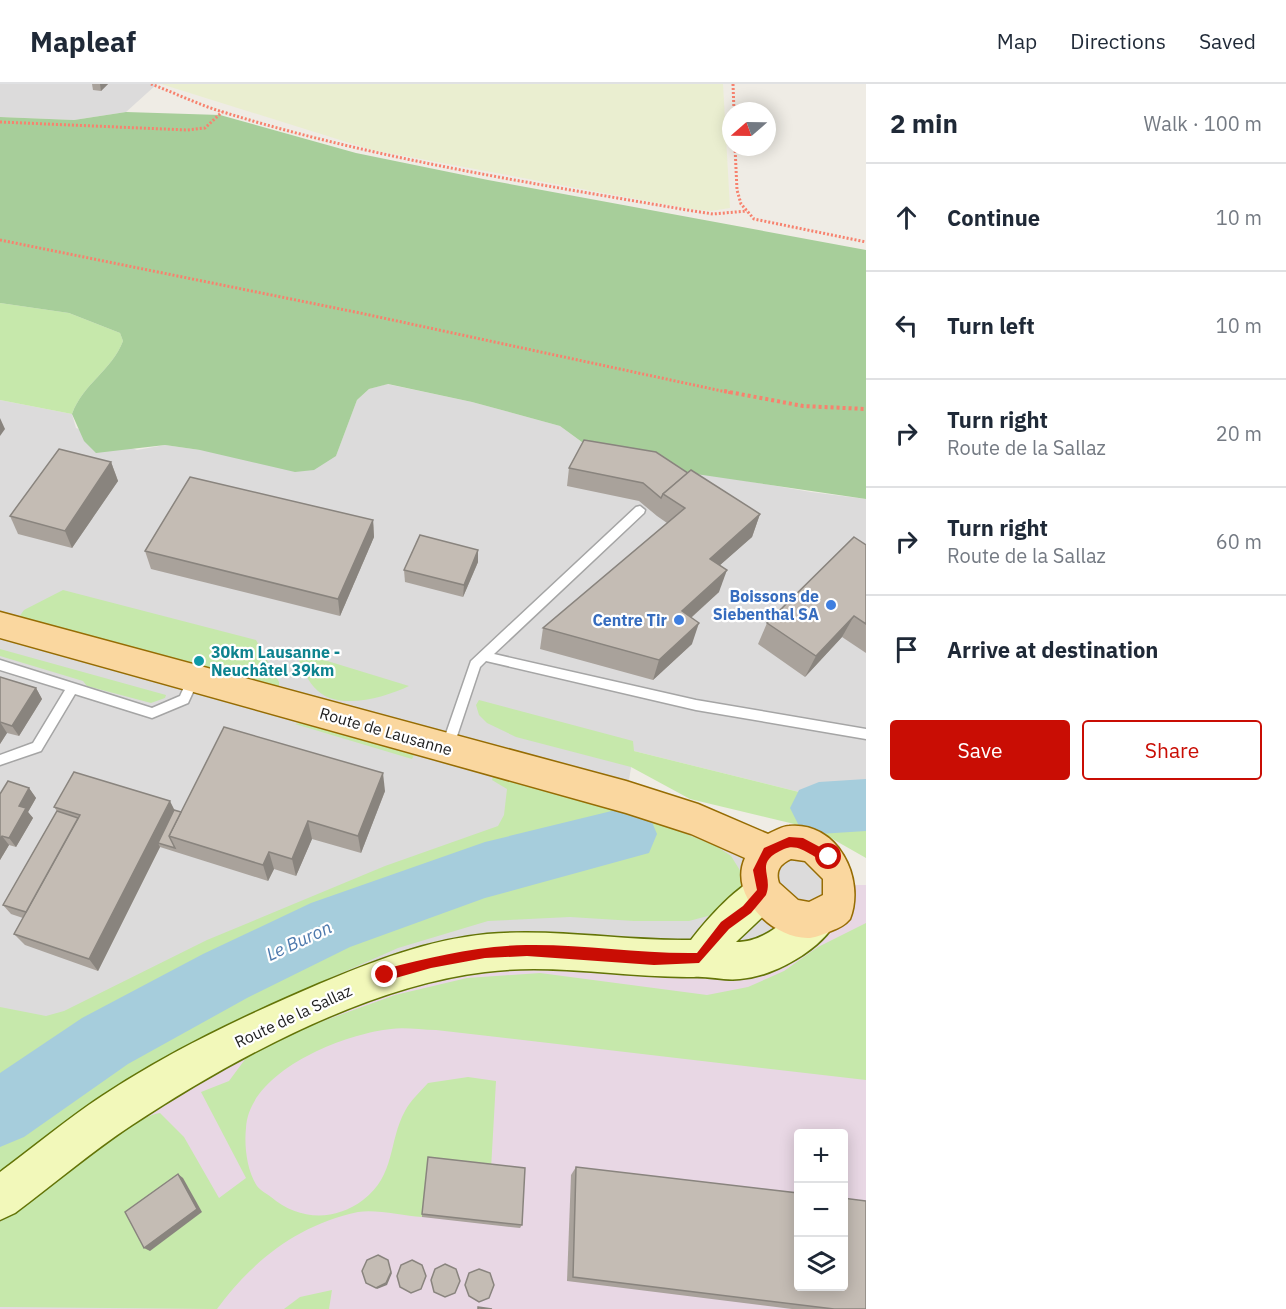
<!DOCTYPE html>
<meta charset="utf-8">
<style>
body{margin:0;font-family:"IBM Plex Sans",sans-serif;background:#f6f6f7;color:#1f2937}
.controls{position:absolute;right:18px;bottom:18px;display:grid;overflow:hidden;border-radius:6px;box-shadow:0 3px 15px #0003}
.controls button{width:54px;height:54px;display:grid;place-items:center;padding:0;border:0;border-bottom:2px solid #e0e1e3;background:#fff;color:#1f2937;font:30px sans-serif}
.compass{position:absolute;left:722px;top:18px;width:54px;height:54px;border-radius:50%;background:#fff;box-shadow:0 3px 15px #0003;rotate:250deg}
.stop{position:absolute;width:18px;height:18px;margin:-14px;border:4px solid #c90d04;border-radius:50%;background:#fff}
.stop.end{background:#c90d04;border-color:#fff;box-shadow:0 2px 6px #0008}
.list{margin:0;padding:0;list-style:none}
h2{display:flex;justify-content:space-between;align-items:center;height:78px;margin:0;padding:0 24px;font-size:26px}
h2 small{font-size:20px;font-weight:400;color:#747a83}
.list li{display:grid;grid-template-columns:39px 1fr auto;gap:18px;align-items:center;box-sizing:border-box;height:108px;padding:0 24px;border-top:2px solid #e0e1e3}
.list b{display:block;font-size:22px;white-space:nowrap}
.list p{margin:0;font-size:20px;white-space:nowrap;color:#747a83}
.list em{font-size:20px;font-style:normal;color:#747a83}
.actions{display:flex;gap:12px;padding:18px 24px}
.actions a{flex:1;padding:14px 0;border:2px solid #c90d04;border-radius:6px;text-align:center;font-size:21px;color:#c90d04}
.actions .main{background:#c90d04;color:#fff}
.icon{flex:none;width:33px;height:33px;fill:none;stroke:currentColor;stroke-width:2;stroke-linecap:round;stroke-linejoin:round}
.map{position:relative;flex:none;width:866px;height:1225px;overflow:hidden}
header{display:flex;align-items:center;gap:36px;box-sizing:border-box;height:84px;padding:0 30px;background:#fff;border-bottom:2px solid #e0e1e3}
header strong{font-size:28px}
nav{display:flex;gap:33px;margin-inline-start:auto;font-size:21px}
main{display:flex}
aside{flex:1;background:#fff}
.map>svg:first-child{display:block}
</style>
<header>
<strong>Mapleaf</strong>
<nav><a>Map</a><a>Directions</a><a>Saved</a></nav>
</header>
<main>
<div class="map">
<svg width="866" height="1225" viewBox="0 0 866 1225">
<rect width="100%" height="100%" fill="#efece5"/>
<g fill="#dcdbdb">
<path d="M0 0H157L126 28 74 36 0 33Z"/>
<path d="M387 300 472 318 560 342 601 372 811 408 866 415V709L819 713 634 667 626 713 829 773V830L0 1114V316L72 330 76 344 137 366 165 361 200 366 336 372 357 316 369 305Z"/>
</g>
<path fill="#e8d7e4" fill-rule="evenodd" d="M843 801H866V1225H0V1114L116 1027 431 878 739 877ZM798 1050H844V1202H798Z"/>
<path fill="#eaeed0" d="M161 0H723L730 124 711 127 690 125 372 66Z"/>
<g fill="#c6e8ab">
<path d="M0 219 69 229 120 249 123 257C112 286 83 300 72 330L0 316Z"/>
<path d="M63 506 256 556 279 598V603L19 533 24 526Z"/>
<path d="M0 565 166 611 165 614 151 619 87 602 83 597 0 572Z"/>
<path d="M298 568 409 602C386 613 340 627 318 607 307 598 302 582 296 570Z"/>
<path d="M479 616 633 657 634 667 819 713 866 709V774L815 745 690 715 631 683 516 653 487 639 479 631 476 621Z"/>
<path d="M300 639 415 669 412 675 295 640Z"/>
<path d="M494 689 654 737 716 762 731 772 741 788V803L736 817 719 829 689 837H634L570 833 488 837 398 864 287 913 193 961 0 1089V923L46 932 64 927 207 856 385 782 498 742 504 731 507 705 492 696Z"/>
<path d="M866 839V996L436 946C421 946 405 943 391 945 343 950 249 987 246 1044 244 1062 247 1087 257 1102 260 1106 267 1110 271 1113 298 1136 334 1138 363 1116 396 1091 388 1058 405 1027 410 1017 421 1007 428 999L468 993 496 997 491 1085 428 1078 422 1133C403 1132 377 1125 358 1128 298 1141 253 1176 217 1225L0 1223V1138C35 1111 122 1036 160 1029L184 1053 219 1114 246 1094 201 1008 229 997 249 970 312 941 395 911 467 894 540 889 707 911 748 903 784 887 818 863Z"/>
<path d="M332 1206 329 1225H284L300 1213Z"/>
</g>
<path fill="#a7ce9a" d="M126 28 220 31 356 69 488 96 866 166V415L621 379 601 372 560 342 472 318 388 300 369 305 357 316 336 372 314 386 295 388 200 366 165 361 96 369 84 357 72 330C83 300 112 286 123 257L120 249 69 229 0 219V33L74 36Z"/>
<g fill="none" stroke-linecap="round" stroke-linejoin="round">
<g fill="#a6cddc" fill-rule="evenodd">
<path d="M866 695V747L819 750 799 742 790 724 799 706 819 698Z"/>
<path d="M628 723 649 731 657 750 649 769 485 814 350 863 247 914 128 980 24 1053 0 1063V989L82 934 203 870 311 819 485 758Z"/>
</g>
<defs>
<g id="lane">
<path d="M640 422 645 426 644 429 494 570 696 616 866 645V655L696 626 486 577 480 583 453 664 451 668 447 669 443 668 441 664 471 577 636 423Z"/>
<path d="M0 576 152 624 180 612 189 592H197L199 595 188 619 152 634 75 610 41 667 0 681V671L33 659 65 606 0 586Z"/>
</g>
<path id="secondary" d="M763 791 776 796 781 808 776 820 736 858C770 858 788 829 818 817L831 822 837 835C823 865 773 893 740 895 725 897 709 892 694 893 625 894 554 879 485 888 366 902 231 976 132 1041 91 1068 54 1100 15 1129L0 1136V1088C34 1063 67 1035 102 1012 170 967 244 932 319 900 374 877 427 856 487 850 555 844 623 857 691 856 708 834 738 800 763 791Z"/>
<path id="primary" d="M0 528 626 697 698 720 768 750C774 747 783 742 789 742 837 737 866 794 850 835 845 841 839 844 831 847 825 850 816 853 810 854 773 856 728 811 745 774L691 750 626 729 0 554ZM791 775 805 777 823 795V811L809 818 798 816 779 799C775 787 780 780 791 775Z"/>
</defs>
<use href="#lane" stroke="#a5a5a5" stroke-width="3"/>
<use href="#secondary" stroke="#637407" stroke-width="3"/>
<use href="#primary" stroke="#966c03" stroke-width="3"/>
<g stroke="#f7826e" stroke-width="3" stroke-dasharray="2 2" stroke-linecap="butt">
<path d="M151 0C175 9 199 21 223 28 374 75 532 99 687 126L713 130 747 127"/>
<path d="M733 0 734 27"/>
<path d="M0 38 187 46 205 44 222 28"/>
<path d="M735 63 737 106 741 120 754 135 866 158"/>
<path d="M0 156 360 229 731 309"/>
</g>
<path stroke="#f7826e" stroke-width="4" stroke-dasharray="3 3" stroke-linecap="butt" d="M724 307 803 322 866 325"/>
<use href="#lane" fill="#fff" fill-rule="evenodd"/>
<use href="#secondary" fill="#f2f8ba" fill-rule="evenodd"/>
<use href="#primary" fill="#fad79f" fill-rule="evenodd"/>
</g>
<g fill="#a9a29b">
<path d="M92 0H108L101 7 93 6Z"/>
<path d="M111 378 118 397 72 464 18 450 10 432Z"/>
<path d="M569 384 688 389 760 430 752 453 720 481 719 508 691 534 692 560 653 596 540 565 543 544 667 439 657 432 639 417 567 402Z"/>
<path d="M373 436 374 453 340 532 151 485 145 467Z"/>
<path d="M866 461V569L842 553 805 593 758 560 767 539Z"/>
<path d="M478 466V478L463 513 405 498 404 486Z"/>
<path d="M0 593 36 604 42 615 19 652 7 649 0 660Z"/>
<path d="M29 704 36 714 28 728 33 734 16 763 9 761 0 776V710Z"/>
<path d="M385 707 361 769 312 755 296 792 274 785 268 797 160 763 98 887 25 861 14 850 23 834 11 830 3 821 57 727 54 723 174 726 181 728Z"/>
<path d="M576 1083 866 1225H792L567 1197 571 1091Z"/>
<path d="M422 1130 522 1141 520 1144 422 1133Z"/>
</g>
<g fill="#89847e">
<path d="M100 0H108L101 7Z"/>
<path d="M0 334 5 345 0 352Z"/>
<path d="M111 378 118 397 72 464 65 447Z"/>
<path d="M760 430 752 453 703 496 710 475Z"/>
<path d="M373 436 374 453 340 532 338 515Z"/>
<path d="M478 466V478L463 513 464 501Z"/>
<path d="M727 486 719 508 675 548 682 527Z"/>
<path d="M854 532 842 553 805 593 816 572Z"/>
<path d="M699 539 692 560 653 596 659 576Z"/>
<path d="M36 604 42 615 19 652 12 642Z"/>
<path d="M0 638 7 649 0 660Z"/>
<path d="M383 689 385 707 361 769 358 752Z"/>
<path d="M29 704 36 714 28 728 33 734 16 763 9 754 19 722Z"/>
<path d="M170 717 177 731 158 759 160 763 98 887 89 875Z"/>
<path d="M308 737 312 755 296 792 292 775Z"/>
<path d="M2 752 9 761 0 776V755Z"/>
<path d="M269 768 274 785 268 797 263 781Z"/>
<path d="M178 1090 183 1094 202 1128 150 1167 144 1164Z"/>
<path d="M391 1188 392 1189 387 1201 377 1205 376 1204Z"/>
</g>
<g fill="#c4bcb4" stroke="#89847e" stroke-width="1.5">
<path d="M584 356 656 368 688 389 663 410 661 414 643 399 569 384Z"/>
<path d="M59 365 111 378 65 447 10 432Z"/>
<path d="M691 386 760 430 710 475 727 486 682 527 699 539 659 576 543 544 685 424 663 410Z"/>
<path d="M190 393 373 436 338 515 145 467Z"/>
<path d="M420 451 478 466 464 501 404 486Z"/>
<path d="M854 453 866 461V540L854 532 816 572 767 539Z"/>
<path d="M0 593 36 604 12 642 0 638Z"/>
<path d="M224 643 383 689 358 752 308 737 292 775 269 768 263 781 169 752Z"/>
<path d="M74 688 170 717 89 875 14 850 80 731 54 723Z"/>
<path d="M8 697 29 704 19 722 26 724 9 754 2 752 0 755V710Z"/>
<path d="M174 726 181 728 169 752 175 764 158 759Z"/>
<path d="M57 727 78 734 26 828 3 821Z"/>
<path d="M428 1073 525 1084 522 1141 422 1130Z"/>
<path d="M576 1083 798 1109V1203H843V1114L866 1117V1225H834L573 1193Z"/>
<path d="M178 1090 197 1125 144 1164 125 1128Z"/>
<path d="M378 1171 388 1176 391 1188 386 1199 376 1204 366 1199 362 1187 367 1176Z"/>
<path d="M412 1176 422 1181 426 1192 421 1205 411 1209 400 1203 397 1192 401 1181Z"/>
<path d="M445 1180 456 1185 460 1197 455 1209 445 1213 434 1208 431 1196 435 1185Z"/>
<path d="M479 1185 490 1189 494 1201 489 1214 479 1218 469 1212 465 1201 469 1189Z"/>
<path d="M478 1223 492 1225H478Z"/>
</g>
<path fill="#c90d04" d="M789 753 803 754 833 770V777C816 781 803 757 784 765 752 779 774 790 766 811L751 829 729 845 699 879 654 881 527 872 485 874 431 884 385 897 379 891 385 885C431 873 477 862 526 861 583 860 639 870 697 869L721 838 743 822 757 806 753 786 764 764Z"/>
<g fill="#3f7fe0" stroke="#fff" stroke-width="2">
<circle cx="831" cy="521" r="6"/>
<circle cx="679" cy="536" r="6"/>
</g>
<circle fill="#0f9aa8" stroke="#fff" stroke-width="2" cx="199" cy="577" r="6"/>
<g text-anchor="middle" stroke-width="4.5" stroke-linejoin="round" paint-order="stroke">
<g font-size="16" font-weight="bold" fill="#366cbe" stroke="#fff" text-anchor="end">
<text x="819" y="518">Boissons de<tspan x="819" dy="18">Siebenthal SA</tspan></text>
<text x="667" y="542">Centre Tir</text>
</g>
<g font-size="16" font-weight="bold" fill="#0d838f" stroke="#fff" text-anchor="start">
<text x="211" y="574">30km Lausanne -<tspan x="211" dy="18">Neuchâtel 39km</tspan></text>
</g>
<g font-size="16" fill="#1e1e1e" stroke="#fff">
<text transform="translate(386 647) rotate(16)" y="6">Route de Lausanne</text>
<text transform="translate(293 932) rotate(-25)" y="6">Route de la Sallaz</text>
</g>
<g font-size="18" font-style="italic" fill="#4c78ac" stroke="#fff">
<text transform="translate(299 857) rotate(-25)" y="6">Le Buron</text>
</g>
</g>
</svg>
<div class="controls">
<button>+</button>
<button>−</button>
<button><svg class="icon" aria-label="layers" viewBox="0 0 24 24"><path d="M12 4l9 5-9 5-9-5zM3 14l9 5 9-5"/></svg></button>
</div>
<svg class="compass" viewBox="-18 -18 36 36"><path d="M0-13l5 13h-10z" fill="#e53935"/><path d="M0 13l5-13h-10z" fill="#747a83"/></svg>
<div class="stop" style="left:829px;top:773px"></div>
<div class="stop end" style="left:385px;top:891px"></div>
</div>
<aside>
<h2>2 min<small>Walk · 100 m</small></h2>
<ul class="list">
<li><svg class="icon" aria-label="ahead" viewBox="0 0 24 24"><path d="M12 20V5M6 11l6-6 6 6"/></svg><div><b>Continue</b></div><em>10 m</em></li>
<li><svg class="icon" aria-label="left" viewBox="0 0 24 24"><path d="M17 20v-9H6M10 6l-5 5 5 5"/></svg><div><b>Turn left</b></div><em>10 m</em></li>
<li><svg class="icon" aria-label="right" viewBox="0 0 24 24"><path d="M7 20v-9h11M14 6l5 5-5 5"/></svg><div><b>Turn right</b><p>Route de la Sallaz</p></div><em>20 m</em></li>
<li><svg class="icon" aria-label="right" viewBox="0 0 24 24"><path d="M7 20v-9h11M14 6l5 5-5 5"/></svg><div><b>Turn right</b><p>Route de la Sallaz</p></div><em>60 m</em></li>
<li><svg class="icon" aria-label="arrive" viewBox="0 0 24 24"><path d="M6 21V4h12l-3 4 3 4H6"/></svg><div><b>Arrive at destination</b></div></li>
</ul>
<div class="actions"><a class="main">Save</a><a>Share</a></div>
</aside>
</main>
